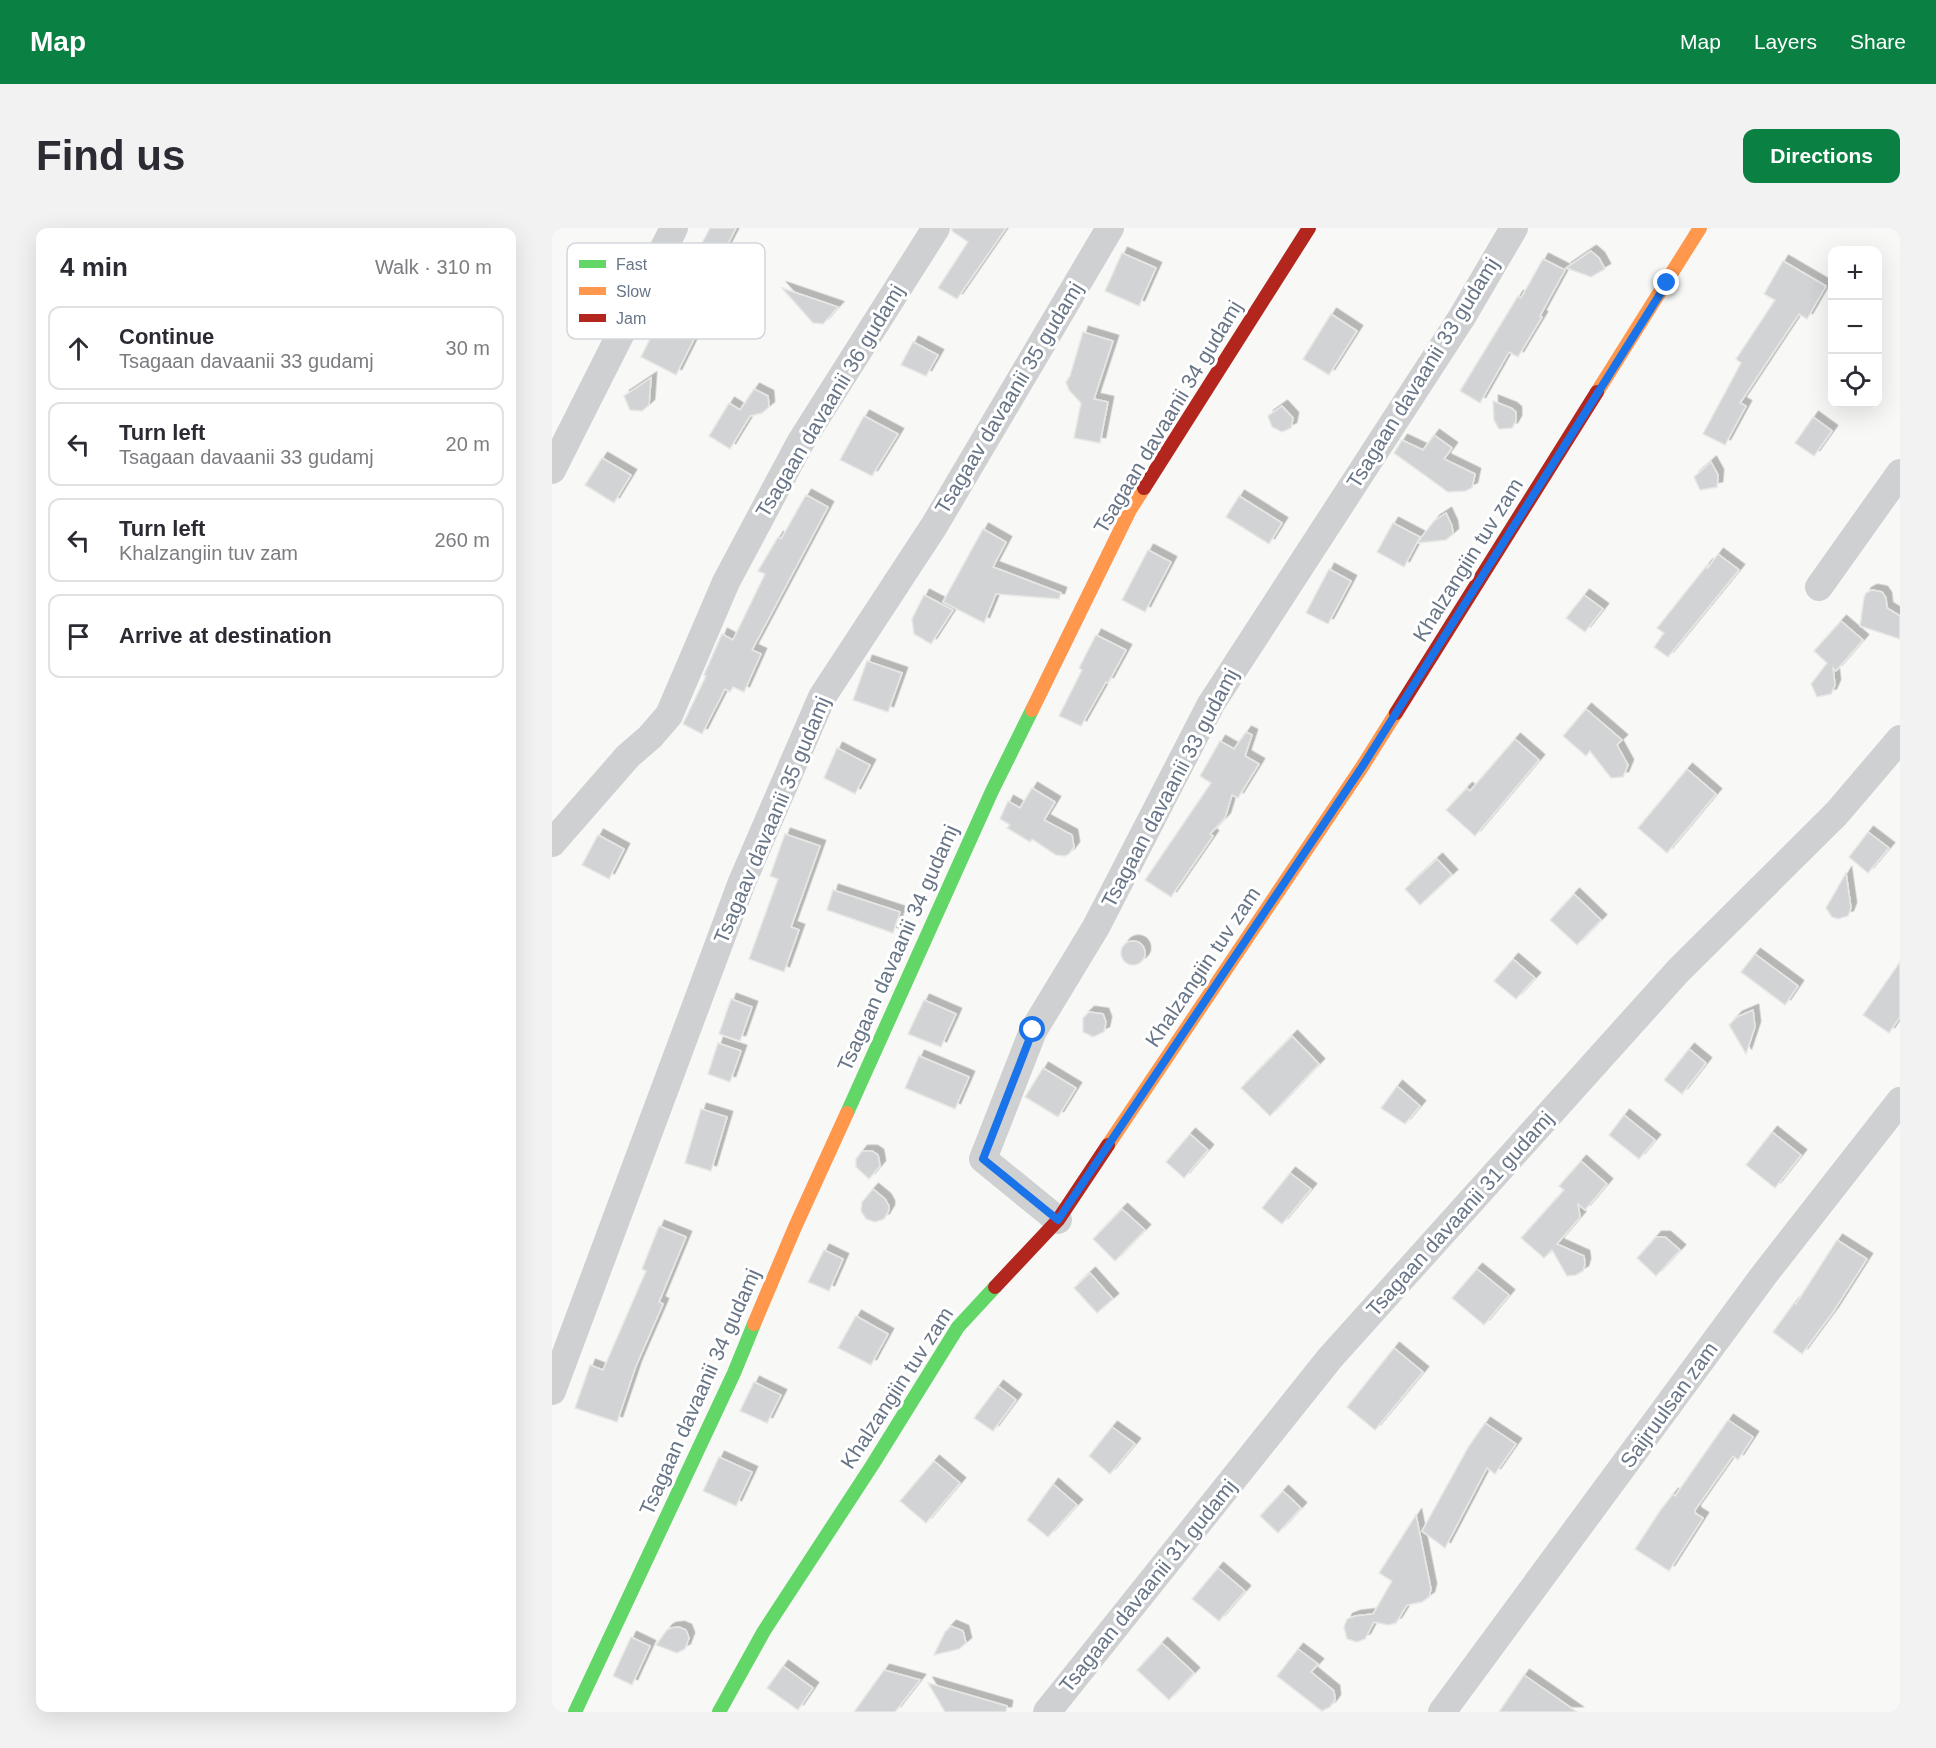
<!DOCTYPE html>
<meta charset="utf-8">
<style>
body{margin:0;font-family:Helvetica,sans-serif;background:#f2f2f3;color:#2b2b33}
.controls{position:absolute;right:18px;top:18px;display:grid;overflow:hidden;border-radius:12px;box-shadow:0 6px 24px #0002}
.controls button{width:54px;height:54px;display:grid;place-items:center;padding:0;border:0;border-bottom:2px solid #e1e1e2;background:#fff;color:#2b2b33;font:30px sans-serif}
.stop{position:absolute;width:18px;height:18px;margin:-14px;border:4px solid #1a73e8;border-radius:50%;background:#fff}
.stop.end{background:#1a73e8;border-color:#fff;box-shadow:0 2px 6px #0008}
.list{margin:0;padding:0;list-style:none}
h2{display:flex;justify-content:space-between;align-items:center;height:78px;margin:0;padding:0 24px;font-size:26px}
h2 small{font-size:20px;font-weight:400;color:#7c7c81}
.list li{display:grid;grid-template-columns:39px 1fr auto;gap:18px;align-items:center;box-sizing:border-box;height:84px;margin:0 12px 12px;padding:0 12px;border:2px solid #e1e1e2;border-radius:12px}
.list b{display:block;font-size:22px;white-space:nowrap}
.list p{margin:0;font-size:20px;white-space:nowrap;color:#7c7c81}
.list em{font-size:20px;font-style:normal;color:#7c7c81}
.icon{flex:none;width:33px;height:33px;fill:none;stroke:currentColor;stroke-width:2;stroke-linecap:round;stroke-linejoin:round}
.map{position:relative;flex:none;width:1348px;height:1484px;overflow:hidden;border-radius:12px}
header{display:flex;align-items:center;gap:36px;box-sizing:border-box;height:84px;padding:0 30px;background:#0b8043;color:#fff}
header strong{font-size:28px}
nav{display:flex;gap:33px;margin-inline-start:auto;font-size:21px}
.intro{display:flex;align-items:center;justify-content:space-between;box-sizing:border-box;height:144px;padding:0 36px}
h1{margin:0;font-size:42px}
.button{padding:15px 27px;border-radius:12px;background:#0b8043;color:#fff;font-size:21px;font-weight:700}
main{display:flex;gap:36px;padding:0 36px}
aside{flex:1;background:#fff;border-radius:12px;box-shadow:0 6px 24px #0002}
.map>svg:first-child{display:block}
</style>
<header>
<strong>Map</strong>
<nav><a>Map</a><a>Layers</a><a>Share</a></nav>
</header>
<div class="intro"><h1>Find us</h1><a class="button">Directions</a></div>
<main>
<aside>
<h2>4 min<small>Walk · 310 m</small></h2>
<ul class="list">
<li><svg class="icon" aria-label="ahead" viewBox="0 0 24 24"><path d="M12 20V5M6 11l6-6 6 6"/></svg><div><b>Continue</b><p>Tsagaan davaanii 33 gudamj</p></div><em>30 m</em></li>
<li><svg class="icon" aria-label="left" viewBox="0 0 24 24"><path d="M17 20v-9H6M10 6l-5 5 5 5"/></svg><div><b>Turn left</b><p>Tsagaan davaanii 33 gudamj</p></div><em>20 m</em></li>
<li><svg class="icon" aria-label="left" viewBox="0 0 24 24"><path d="M17 20v-9H6M10 6l-5 5 5 5"/></svg><div><b>Turn left</b><p>Khalzangiin tuv zam</p></div><em>260 m</em></li>
<li><svg class="icon" aria-label="arrive" viewBox="0 0 24 24"><path d="M6 21V4h12l-3 4 3 4H6"/></svg><div><b>Arrive at destination</b></div></li>
</ul>
</aside>
<div class="map">
<svg width="1348" height="1484" viewBox="0 0 1348 1484">
<defs>
<filter id="shadow"><feDropShadow dx="5.5" dy="-5.5" stdDeviation="0" flood-color="#0004"/></filter>
</defs>
<rect width="100%" height="100%" fill="#f8f8f7"/>
<g fill="#d2d3d4" stroke="#e7e7e6" stroke-width="1.5" filter="url(#shadow)">
<path d="M158 0H184L162 43 141 32Z"/>
<path d="M400 0H454L405 71 386 60 416 14 400 3Z"/>
<path d="M1039 23 1047 30 1053 41 1039 49 1014 40Z"/>
<path d="M570 25 604 40 587 78 553 63Z"/>
<path d="M991 31 1013 42 988 88 990 89 966 129 957 124 928 175 908 163 966 68 969 70Z"/>
<path d="M1231 33 1274 58 1255 91 1247 86 1188 175 1194 178 1173 217 1151 206 1189 135 1184 131 1223 72 1212 66Z"/>
<path d="M230 60 286 79 271 96 261 95Z"/>
<path d="M779 86 805 103 777 147 751 131Z"/>
<path d="M110 87 145 105 124 147 89 129Z"/>
<path d="M531 104 561 113 542 171 556 174 548 215 522 210 529 175 517 162 514 154 518 148Z"/>
<path d="M361 114 386 127 374 148 349 137Z"/>
<path d="M99 150 97 177 90 183 78 182 72 168Z"/>
<path d="M202 161 216 168 217 179 210 185 198 188 178 221 157 208 177 175 188 182Z"/>
<path d="M941 173 959 180 964 184V193L960 200 947 201 942 192Z"/>
<path d="M730 178 741 190 739 200 730 204 720 199 716 188Z"/>
<path d="M312 188 346 206 320 248 288 232Z"/>
<path d="M1261 189 1280 203 1262 228 1243 215Z"/>
<path d="M882 207 900 220 892 231 923 246 920 260 913 263 896 264 842 225 850 212 871 222Z"/>
<path d="M50 230 79 247 62 275 33 257Z"/>
<path d="M1159 234 1166 247 1165 259 1148 262 1142 249Z"/>
<path d="M254 267 276 279 200 422 209 426 192 464 181 459 178 464 173 461 150 506 131 496 154 448 152 447 166 415 170 406 181 412 213 346 206 343 226 309 229 311Z"/>
<path d="M687 268 730 295 717 316 674 289Z"/>
<path d="M894 285 900 298 901 306 894 312 865 315 882 293Z"/>
<path d="M841 295 868 309 852 339 825 324Z"/>
<path d="M431 301 454 314 441 339 509 365 507 371 444 366 432 395 391 374Z"/>
<path d="M596 322 619 334 593 384 570 372Z"/>
<path d="M1166 326 1187 342 1116 429 1102 419 1112 405 1105 400 1156 336 1155 341Z"/>
<path d="M777 341 799 353 776 396 754 385Z"/>
<path d="M1320 362 1330 364 1334 370 1335 380 1348 388V411L1308 398 1312 370 1314 365Z"/>
<path d="M372 367 401 382 379 416 362 406 360 391Z"/>
<path d="M1032 367 1051 381 1033 404 1014 390Z"/>
<path d="M1289 393 1311 412 1284 443 1281 440 1283 457 1279 466 1265 469 1259 456 1275 435 1262 423Z"/>
<path d="M544 407 574 422 556 455 554 454 529 498 507 488 530 442 527 440Z"/>
<path d="M315 433 350 445 336 484 301 472Z"/>
<path d="M1034 481 1070 512 1065 517 1076 537 1071 549 1059 550 1038 523 1034 528 1011 508Z"/>
<path d="M694 504 700 507 693 528 707 536 686 570 680 567 673 590 658 606 661 608 619 669 593 652 659 555 648 548 668 513 682 521Z"/>
<path d="M963 511 987 532 923 608 894 582 915 560 918 563Z"/>
<path d="M285 520 318 537 303 566 272 550Z"/>
<path d="M1135 541 1164 566 1115 625 1086 600Z"/>
<path d="M480 560 503 574 492 592 520 607 522 619 517 626 513 628 504 627 480 611 478 614 455 600 458 597 448 591 456 573 468 580Z"/>
<path d="M1316 604 1337 620 1316 645 1297 629Z"/>
<path d="M233 606 268 618 239 699 247 702 232 744 197 731 226 651 218 648Z"/>
<path d="M46 607 72 621 57 651 30 637Z"/>
<path d="M885 631 900 647 868 677 853 661Z"/>
<path d="M1294 645 1299 680 1296 688 1286 691 1280 689 1274 680Z"/>
<path d="M281 662 348 684 341 705 275 682Z"/>
<path d="M1022 666 1049 692 1025 717 998 692Z"/>
<circle cx="581" cy="725" r="12"/>
<path d="M1203 726 1246 758 1233 777 1189 744Z"/>
<path d="M961 731 983 750 964 771 942 753Z"/>
<path d="M1348 734V789L1337 805 1311 787Z"/>
<path d="M179 771 200 779 188 813 167 806Z"/>
<path d="M372 772 404 786 389 819 356 806Z"/>
<path d="M1201 782 1203 799 1194 826 1177 797 1185 789Z"/>
<path d="M537 784 551 786 554 794 552 804 541 809 531 804V790Z"/>
<path d="M740 808 767 836 718 888 689 860Z"/>
<path d="M166 815 189 823 178 854 156 846Z"/>
<path d="M1137 821 1154 835 1130 866 1112 852Z"/>
<path d="M367 828 417 849 403 881 353 860Z"/>
<path d="M491 840 524 860 506 889 473 869Z"/>
<path d="M845 858 868 878 853 896 829 880Z"/>
<path d="M149 881 175 889 159 943 133 935Z"/>
<path d="M1072 887 1103 912 1087 931 1057 907Z"/>
<path d="M1220 904 1249 927 1223 960 1194 937Z"/>
<path d="M638 906 656 922 632 950 614 934Z"/>
<path d="M310 923H320L326 927 327 932 328 938 317 951 304 939V931Z"/>
<path d="M1029 933 1055 956 1033 982 1026 976 1028 989 1005 1016 1032 1028 1033 1036 1031 1043 1024 1047 1015 1048 1000 1022 992 1030 969 1010 1012 962 1007 958Z"/>
<path d="M738 945 759 961 730 996 710 980Z"/>
<path d="M321 961 333 971 337 978V982L332 991 323 994 314 991 309 983 310 974Z"/>
<path d="M570 981 593 1002 563 1033 541 1011Z"/>
<path d="M107 998 134 1009 107 1074 111 1076 84 1138 65 1194 23 1180 38 1137 51 1142 94 1043 90 1041Z"/>
<path d="M1104 1009H1113L1128 1022 1104 1048 1085 1030Z"/>
<path d="M1285 1012 1315 1031 1281 1084 1250 1126 1221 1104 1242 1075 1244 1076Z"/>
<path d="M272 1022 291 1031 277 1063 256 1054Z"/>
<path d="M925 1041 957 1067 932 1097 900 1070Z"/>
<path d="M538 1045 561 1071 545 1085 522 1060Z"/>
<path d="M304 1088 336 1106 319 1137 286 1120Z"/>
<path d="M842 1120 871 1144 823 1202 795 1179Z"/>
<path d="M202 1154 229 1167 215 1195 188 1183Z"/>
<path d="M446 1158 464 1172 441 1203 422 1190Z"/>
<path d="M1176 1192 1201 1209 1186 1232 1181 1228 1143 1282V1285L1151 1290 1117 1343 1083 1321 1108 1283 1121 1266 1123 1268Z"/>
<path d="M933 1195 964 1216 943 1246 935 1240 893 1320 870 1303 917 1218Z"/>
<path d="M560 1199 583 1216 558 1246 537 1228Z"/>
<path d="M167 1229 200 1244 184 1278 151 1263Z"/>
<path d="M382 1233 408 1255 374 1295 348 1273Z"/>
<path d="M501 1256 525 1277 496 1309 475 1292Z"/>
<path d="M731 1263 749 1280 726 1305 708 1288Z"/>
<path d="M864 1287 879 1361 877 1369 870 1374 855 1377 844 1395 836 1397 822 1394 813 1411 805 1414 795 1411 792 1399 795 1391 803 1388 821 1386 840 1353 827 1345Z"/>
<path d="M666 1340 693 1363 667 1393 640 1371Z"/>
<path d="M399 1398 411 1403 414 1415 407 1421 382 1427 393 1404Z"/>
<path d="M127 1399 134 1402 137 1410 133 1421 125 1425 104 1417 115 1402 119 1400Z"/>
<path d="M79 1409 98 1418 80 1457 61 1448Z"/>
<path d="M610 1415 642 1445 617 1472 585 1442Z"/>
<path d="M746 1421 766 1436 759 1444 782 1463 783 1472 778 1479 770 1483 725 1448Z"/>
<path d="M231 1438 261 1460 246 1482 215 1460Z"/>
<path d="M332 1442 368 1452 343 1484H302Z"/>
<path d="M972 1447 1025 1484H947Z"/>
<path d="M376 1455 455 1478 454 1484H393Z"/>
</g>
<g fill="none" stroke-linecap="round" stroke-linejoin="round">
<g stroke="#cfd0d2" stroke-width="28">
<path d="M0 242 122 0"/>
<path d="M1267 359 1348 245"/>
<path d="M0 615 76 528 98 509 117 487 174 354 248 215 384 0"/>
<path d="M506 992 431 931 481 803 544 699 659 476 910 89 962 0"/>
<path d="M0 1163 190 654 270 469 382 298 558 0"/>
<path d="M495 1484 778 1130 1126 743 1285 585 1348 511"/>
<path d="M890 1484 1212 1047 1348 873"/>
</g>
<g stroke="#63d668" stroke-width="14">
<path d="M295 885 440 563 480 482"/>
<path d="M23 1484 182 1145 202 1096"/>
<path d="M167 1484 212 1403 321 1236 406 1099 443 1059"/>
</g>
<g stroke="#ff974d" stroke-width="14">
<path d="M1045 164 1148 0"/>
<path d="M480 482 578 282 592 260"/>
<path d="M556 917 810 539 844 485"/>
<path d="M202 1096 243 999 295 885"/>
</g>
<g stroke="#b3261e" stroke-width="14">
<path d="M592 260 757 0"/>
<path d="M844 485 1045 164"/>
<path d="M443 1059 506 992 556 917"/>
</g>
</g>
<g fill="none" stroke-linecap="round" stroke-linejoin="round">
<path stroke="#1a73e8" stroke-width="8" d="M481 802 431 931 506 992 810 539 1115 55"/>
</g>
<g text-anchor="middle" stroke-width="6" stroke-linejoin="round" paint-order="stroke">
<g font-size="21" fill="#687587" stroke="#fff">
<text transform="translate(871 145) rotate(-58)" y="7">Tsagaan davaanii 33 gudamj</text>
<text transform="translate(457 170) rotate(-59)" y="7">Tsagaav davaanii 35 gudamj</text>
<text transform="translate(278 173) rotate(-59)" y="7">Tsagaan davaanii 36 gudamj</text>
<text transform="translate(616 189) rotate(-59)" y="7">Tsagaan davaanii 34 gudamj</text>
<text transform="translate(916 332) rotate(-58)" y="7">Khalzangiin tuv zam</text>
<text transform="translate(618 560) rotate(-62)" y="7">Tsagaan davaanii 33 gudamj</text>
<text transform="translate(220 592) rotate(-67)" y="7">Tsagaav davaanii 35 gudamj</text>
<text transform="translate(346 720) rotate(-66)" y="7">Tsagaan davaanii 34 gudamj</text>
<text transform="translate(651 739) rotate(-56)" y="7">Khalzangiin tuv zam</text>
<text transform="translate(908 986) rotate(-48)" y="7">Tsagaan davaanii 31 gudamj</text>
<text transform="translate(345 1160) rotate(-57)" y="7">Khalzangiin tuv zam</text>
<text transform="translate(148 1164) rotate(-66)" y="7">Tsagaan davaanii 34 gudamj</text>
<text transform="translate(1117 1177) rotate(-54)" y="7">Saijruulsan zam</text>
<text transform="translate(596 1358) rotate(-51)" y="7">Tsagaan davaanii 31 gudamj</text>
</g>
</g>
<rect x="15" y="15" width="198" height="96" rx="9" fill="#fff" stroke="#d2d6db" stroke-width="1.5"/>
<rect x="27" y="32" width="27" height="8" fill="#63d668"/>
<rect x="27" y="59" width="27" height="8" fill="#ff974d"/>
<rect x="27" y="86" width="27" height="8" fill="#b3261e"/>
<g font-size="16" fill="#687587">
<text x="64" y="42">Fast</text>
<text x="64" y="69">Slow</text>
<text x="64" y="96">Jam</text>
</g>
</svg>
<div class="controls">
<button>+</button>
<button>−</button>
<button><svg class="icon" aria-label="locate" viewBox="0 0 24 24"><circle cx="12" cy="12" r="6"/><path d="M12 2v4M12 18v4M2 12h4M18 12h4"/></svg></button>
</div>
<div class="stop" style="left:481px;top:802px"></div>
<div class="stop end" style="left:1115px;top:55px"></div>
</div>
</main>
